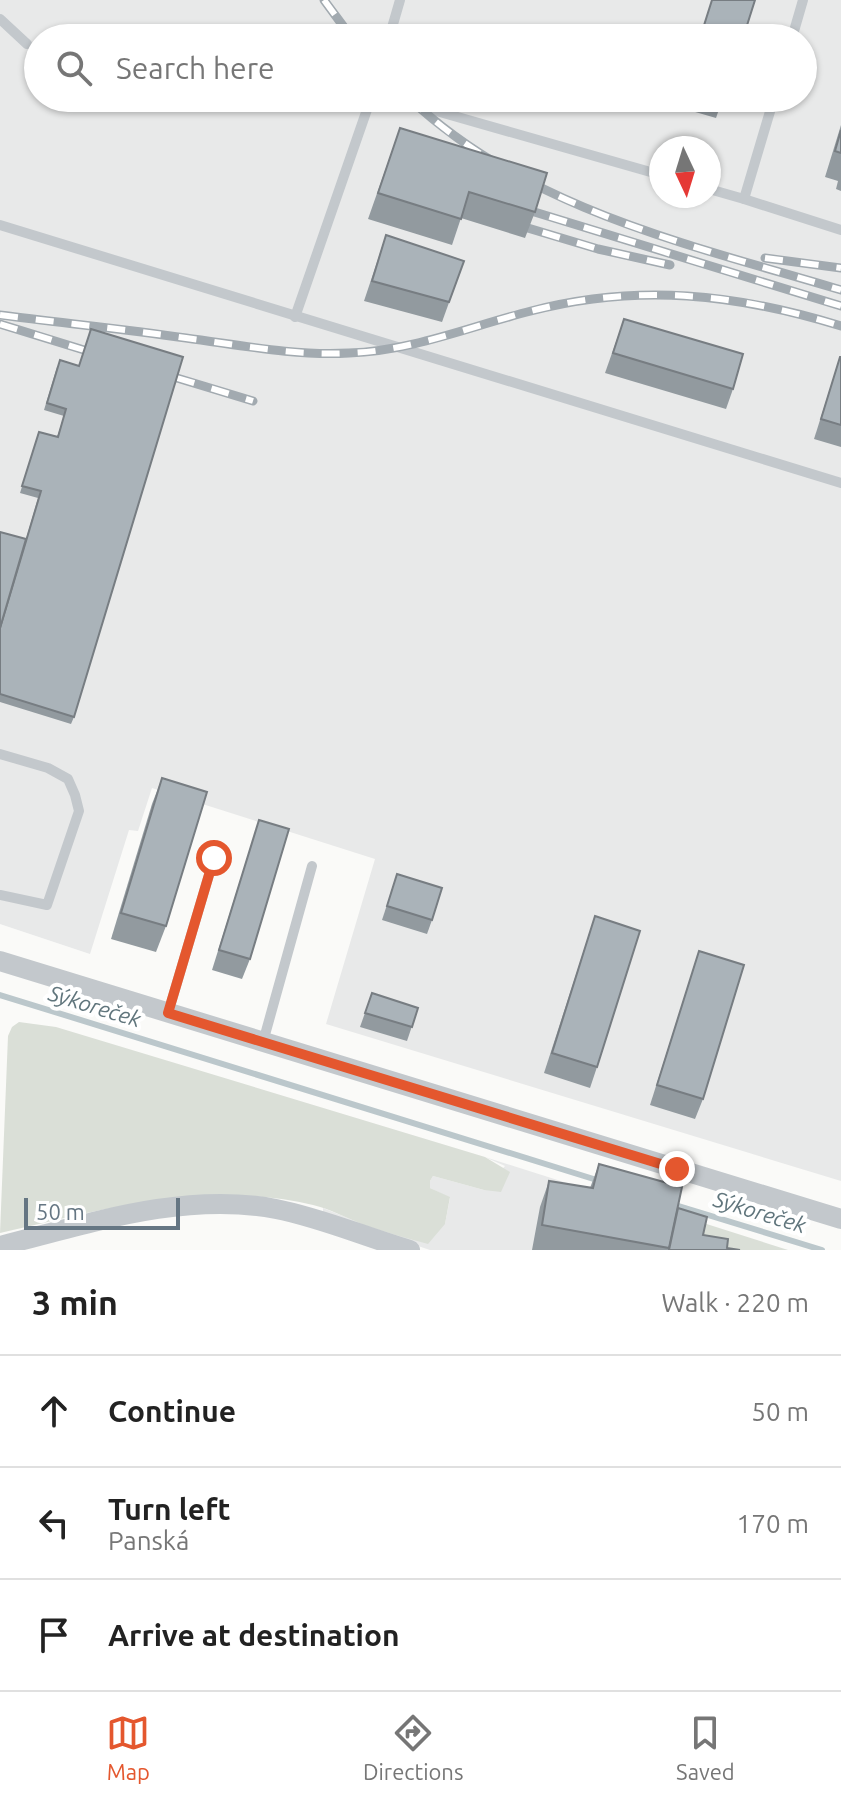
<!DOCTYPE html>
<meta charset="utf-8">
<style>
body{margin:0;font-family:Ubuntu,sans-serif;background:#f2f2f2;color:#222}
.compass{position:absolute;left:649px;top:136px;width:72px;height:72px;border-radius:50%;background:#fff;box-shadow:0 2px 6px #0004;rotate:176deg}
.scale{position:absolute;left:24px;bottom:20px;width:156px;box-sizing:border-box;padding-left:8px;border:4px solid #657683;border-top:0;font-size:22px;line-height:28px;white-space:nowrap;color:#657683;-webkit-text-stroke:6px #fff;paint-order:stroke}
.stop{position:absolute;width:24px;height:24px;margin:-18px;border:6px solid #e4572e;border-radius:50%;background:#fff}
.stop.end{background:#e4572e;border-color:#fff;box-shadow:0 2px 8px #0008}
.list{margin:0;padding:0;list-style:none}
h2{display:flex;justify-content:space-between;align-items:center;height:104px;margin:0;padding:0 32px;font-size:34px}
h2 small{font-size:26px;font-weight:400;color:#767676}
.list li{display:grid;grid-template-columns:52px 1fr auto;gap:24px;align-items:center;box-sizing:border-box;height:112px;padding:0 32px;border-top:2px solid #e0e0e0}
.list b{display:block;font-size:30px;white-space:nowrap}
.list p{margin:0;font-size:26px;white-space:nowrap;color:#767676}
.list em{font-size:26px;font-style:normal;color:#767676}
.icon{flex:none;width:44px;height:44px;fill:none;stroke:currentColor;stroke-width:2;stroke-linecap:round;stroke-linejoin:round}
.map{position:relative;flex:none;width:841px;height:1250px;overflow:hidden}
.search{position:absolute;background:#fff;box-shadow:0 2px 6px #0004;left:24px;right:24px;top:24px;height:88px;display:flex;align-items:center;gap:20px;box-sizing:border-box;padding:0 28px;border-radius:44px;color:#767676;font-size:30px}
.sheet{height:440px;background:#fff}
nav{display:flex;justify-content:space-around;align-items:center;box-sizing:border-box;height:112px;border-top:2px solid #e0e0e0;background:#fff;font-size:22px;color:#767676}
nav a{display:grid;justify-items:center;gap:4px}
nav .on{color:#e4572e}
.map>svg:first-child{display:block}
</style>
<div class="map">
<svg width="841" height="1250" viewBox="0 0 841 1250">
<rect width="100%" height="100%" fill="#fafaf8"/>
<g fill="#e8e9e9" fill-rule="evenodd">
<path d="M0 0H841V1181L326 1024 375 859 152 788 138 831 129 830 90 954 0 924ZM38 38H803V98H38ZM661 148H709V196H661Z"/>
<path d="M485 1157 589 1190 665 1250H430L323 1214V1208L363 1224H445L450 1198 430 1188V1181L433 1176 484 1190 505 1166Z"/>
</g>
<g fill="#dadfd7">
<path d="M19 1022 56 1027 485 1157 510 1172 501 1192 484 1190 433 1176 430 1181V1188L450 1197 445 1224 428 1244C406 1238 385 1232 364 1225 347 1218 330 1209 313 1205 207 1180 103 1209 0 1233L8 1036 12 1027Z"/>
<path d="M672 1213 788 1250H665Z"/>
</g>
<g fill="none" stroke-linecap="round" stroke-linejoin="round">
<g stroke="#bbc7cb" stroke-width="6">
<path d="M0 995 600 1181"/>
<path d="M672 1204 822 1250"/>
</g>
<g stroke="#c3c8cc" stroke-width="10">
<path d="M0 19 27 44"/>
<path d="M389 38 400 0"/>
<path d="M792 38 803 0"/>
<path d="M391 98 661 175"/>
<path d="M709 189 744 199 774 98"/>
<path d="M744 199 841 230"/>
<path d="M0 225 841 483"/>
<path d="M295 317 371 98"/>
<path d="M0 754 48 768 68 779 75 795 79 811 47 905 0 895"/>
<path d="M168 1013 214 858"/>
<path d="M263 1042 312 866"/>
</g>
<g stroke="#c3c8cc" stroke-width="20">
<path d="M0 961 841 1219"/>
<path d="M0 1246C88 1224 184 1191 276 1209 322 1218 365 1237 410 1250"/>
</g>
<defs>
<g id="rail">
<path d="M324 0 352 38"/>
<path d="M409 98C526 209 691 245 841 290"/>
<path d="M515 206 841 306"/>
<path d="M508 222 598 249 670 265"/>
<path d="M765 258 841 268"/>
<path d="M0 315C62 323 124 329 186 338 240 345 294 356 349 353 412 351 471 326 531 311 638 283 737 294 841 326"/>
<path d="M0 324 84 350"/>
<path d="M177 378 253 401"/>
</g>
</defs>
<use href="#rail" stroke="#a2aab0" stroke-width="9"/>
<use href="#rail" stroke="#fff" stroke-width="6" stroke-dasharray="18" stroke-linecap="butt"/>
</g>
<g fill="#929a9f">
<path d="M681 98H723L716 118 678 107Z"/>
<path d="M841 125V191L836 189 838 181 825 177Z"/>
<path d="M400 128 535 212 525 238 461 218 452 245 368 219Z"/>
<path d="M386 235 464 261 442 322 364 301Z"/>
<path d="M624 319 733 389 726 409 605 373Z"/>
<path d="M840 357H841V447L814 439Z"/>
<path d="M79 366 74 717 71 724 0 702V532L26 539 38 498 20 493 37 439 57 437 64 416 44 410 57 367Z"/>
<path d="M162 778 166 926 156 952 111 939 152 804Z"/>
<path d="M259 820 250 959 242 979 212 970Z"/>
<path d="M397 874 432 920 427 934 382 920Z"/>
<path d="M595 916 597 1067 590 1088 544 1073Z"/>
<path d="M699 951 703 1099 695 1119 650 1105Z"/>
<path d="M372 993 418 1008 407 1041 360 1027Z"/>
<path d="M599 1164 678 1208 703 1235 727 1248 740 1250H532L540 1207 549 1181 590 1188Z"/>
</g>
<g fill="#aab3b9" stroke="#777d82" stroke-width="2">
<path d="M712 0H755L743 38H700Z"/>
<path d="M400 128 547 173 535 212 469 192 461 219 378 193Z"/>
<path d="M841 130V153L835 151Z"/>
<path d="M386 235 464 261 449 302 372 281Z"/>
<path d="M624 319 743 354 733 389 613 353Z"/>
<path d="M91 329 183 357 74 717 0 694V628L41 491 22 486 39 432 58 437 66 409 47 403 60 360 79 366Z"/>
<path d="M840 357H841V425L821 419Z"/>
<path d="M0 532 26 539 0 628Z"/>
<path d="M162 778 207 792 166 926 121 913Z"/>
<path d="M259 820 289 829 250 959 219 950Z"/>
<path d="M397 874 442 888 432 920 387 906Z"/>
<path d="M595 916 640 931 597 1067 552 1053Z"/>
<path d="M699 951 744 965 703 1099 657 1085Z"/>
<path d="M372 993 418 1008 412 1027 365 1013Z"/>
<path d="M599 1164 682 1187 669 1248 542 1225 549 1181 593 1188Z"/>
<path d="M678 1208 707 1217 703 1235 728 1239 727 1248 740 1250H669Z"/>
</g>
<g fill="none" stroke-linecap="round" stroke-linejoin="round">
<path stroke="#e4572e" stroke-width="10" d="M214 858 168 1013 677 1169"/>
</g>
<g text-anchor="middle" stroke-width="8" stroke-linejoin="round" paint-order="stroke">
<g font-size="22" font-style="italic" fill="#60757c" stroke="#fff">
<text transform="translate(95 1006) rotate(17)" y="8">Sýkoreček</text>
<text transform="translate(760 1212) rotate(17)" y="8">Sýkoreček</text>
</g>
</g>
</svg>
<svg class="compass" viewBox="-18 -18 36 36"><path d="M0-13l5 13h-10z" fill="#e53935"/><path d="M0 13l5-13h-10z" fill="#767676"/></svg>
<div class="scale">50 m</div>
<div class="stop" style="left:214px;top:858px"></div>
<div class="stop end" style="left:677px;top:1169px"></div>
<div class="search"><svg class="icon" aria-label="search" viewBox="0 0 24 24"><circle cx="10" cy="10" r="6"/><path d="M15 15l6 6"/></svg>Search here</div>
</div>
<section class="sheet">
<h2>3 min<small>Walk · 220 m</small></h2>
<ul class="list">
<li><svg class="icon" aria-label="ahead" viewBox="0 0 24 24"><path d="M12 20V5M6 11l6-6 6 6"/></svg><div><b>Continue</b></div><em>50 m</em></li>
<li><svg class="icon" aria-label="left" viewBox="0 0 24 24"><path d="M17 20v-9H6M10 6l-5 5 5 5"/></svg><div><b>Turn left</b><p>Panská</p></div><em>170 m</em></li>
<li><svg class="icon" aria-label="arrive" viewBox="0 0 24 24"><path d="M6 21V4h12l-3 4 3 4H6"/></svg><div><b>Arrive at destination</b></div></li>
</ul>
</section>
<nav>
<a class="on"><svg class="icon" aria-label="map" viewBox="0 0 24 24"><path d="M3 6l6-2 6 2 6-2v14l-6 2-6-2-6 2zM9 4v14M15 6v14"/></svg>Map</a>
<a><svg class="icon" aria-label="directions" viewBox="0 0 24 24"><path d="M12 3l9 9-9 9-9-9zM9 14v-3h6M13 9l2 2-2 2"/></svg>Directions</a>
<a><svg class="icon" aria-label="saved" viewBox="0 0 24 24"><path d="M7 4h10v16l-5-4-5 4z"/></svg>Saved</a>
</nav>
